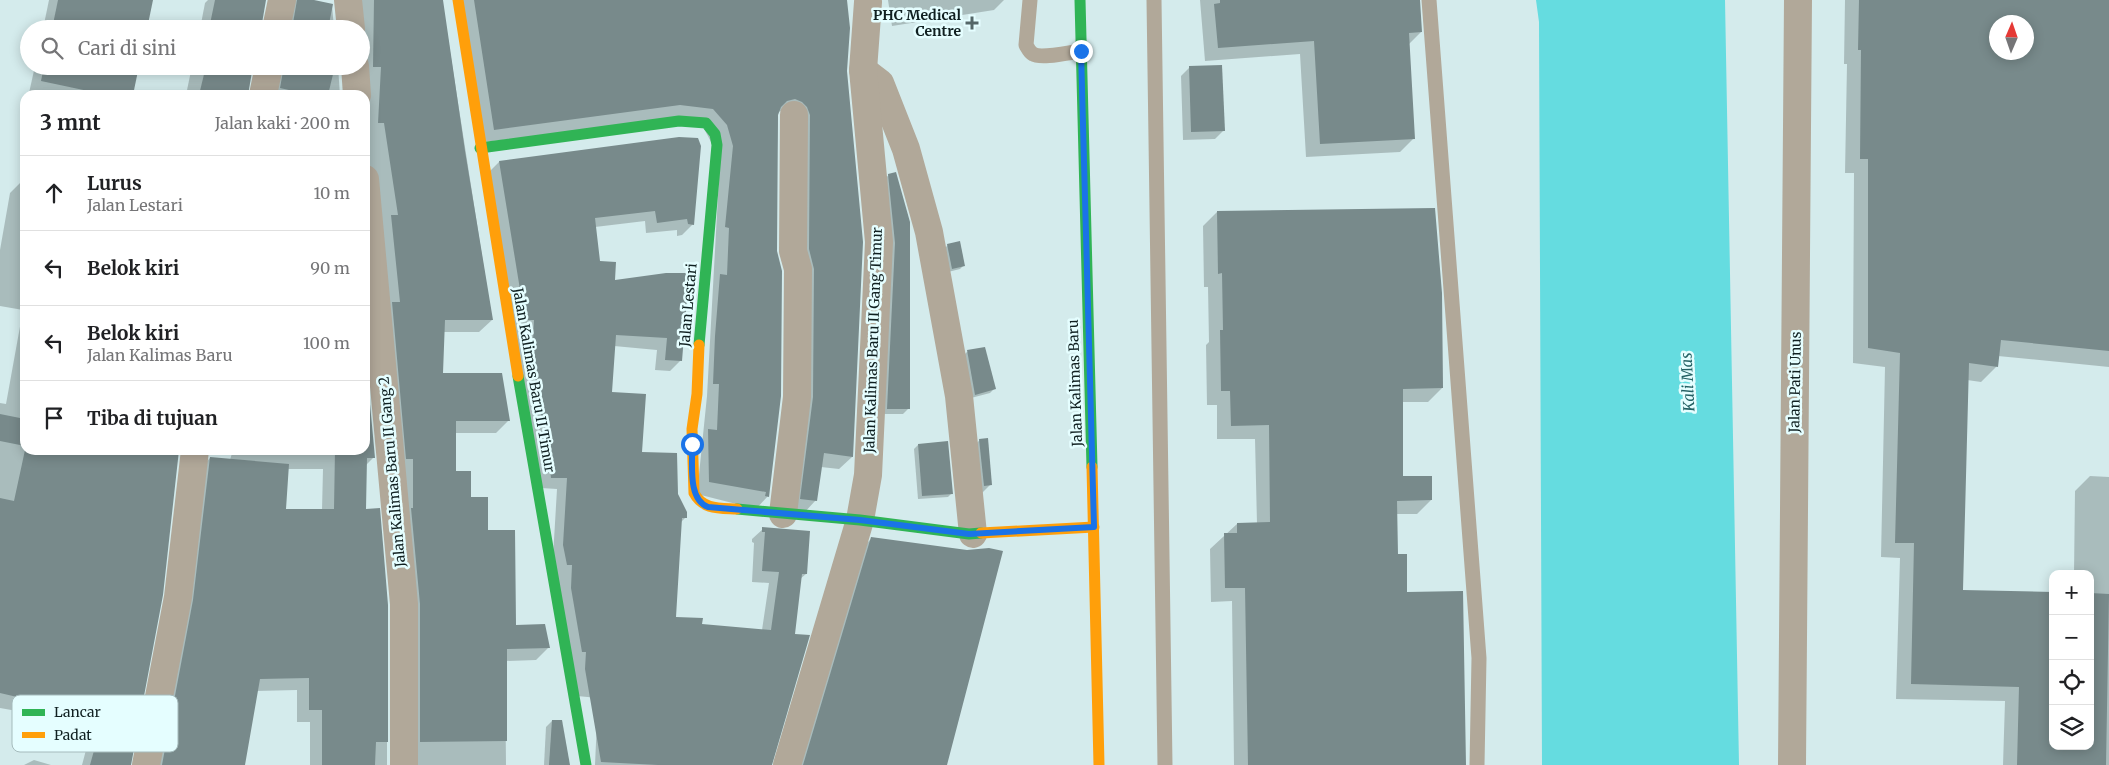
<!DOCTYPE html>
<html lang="id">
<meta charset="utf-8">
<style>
body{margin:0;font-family:Merriweather,serif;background:#f2f2f2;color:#202124}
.controls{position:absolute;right:15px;bottom:15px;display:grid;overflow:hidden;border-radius:10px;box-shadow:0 2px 12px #0003}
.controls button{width:45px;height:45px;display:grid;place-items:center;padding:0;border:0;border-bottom:1px solid #e0e0e0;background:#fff;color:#202124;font:25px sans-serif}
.compass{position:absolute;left:1989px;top:15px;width:45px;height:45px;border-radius:50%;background:#fff;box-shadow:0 2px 12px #0003;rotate:2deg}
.stop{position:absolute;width:15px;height:15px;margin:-11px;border:4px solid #1a73e8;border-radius:50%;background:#fff}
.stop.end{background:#1a73e8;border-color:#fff;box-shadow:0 1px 5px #0008}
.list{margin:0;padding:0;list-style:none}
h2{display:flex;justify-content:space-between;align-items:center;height:65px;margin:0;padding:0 20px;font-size:21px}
h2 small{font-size:16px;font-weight:400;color:#757577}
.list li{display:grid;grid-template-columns:32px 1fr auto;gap:15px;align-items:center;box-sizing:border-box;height:75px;padding:0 20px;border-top:1px solid #e0e0e0}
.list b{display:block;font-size:19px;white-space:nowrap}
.list p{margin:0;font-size:16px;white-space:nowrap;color:#757577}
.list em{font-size:16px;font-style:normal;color:#757577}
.icon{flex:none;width:28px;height:28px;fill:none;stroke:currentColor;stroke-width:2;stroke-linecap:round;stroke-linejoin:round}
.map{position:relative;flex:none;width:2109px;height:765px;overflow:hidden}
.search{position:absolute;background:#fff;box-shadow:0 2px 12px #0003;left:20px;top:20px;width:350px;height:55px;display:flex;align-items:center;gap:12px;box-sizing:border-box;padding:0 18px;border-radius:28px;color:#757577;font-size:19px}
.panel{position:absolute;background:#fff;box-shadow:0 2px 12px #0003;left:20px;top:90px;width:350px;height:365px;border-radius:15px}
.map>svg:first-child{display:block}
</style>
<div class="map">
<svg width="2109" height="765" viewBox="0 0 2109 765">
<rect width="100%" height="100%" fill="#d4ebec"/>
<path fill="#65dce0" d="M1536 0H1725L1739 765H1542L1539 22Z"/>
<g fill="#0003" fill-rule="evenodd">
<path d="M49 0H152L146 29H43Z"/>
<path d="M208 0H265L260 29H200L205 3Z"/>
<path d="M295 0H308L332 5 334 29H282Z"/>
<path d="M343 0H442L492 320 479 332H443L442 375 509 420 496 433H455V472L487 532 514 626 548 648 536 660 505 661 506 765H408L365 182V95L361 66V29Z"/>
<path d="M454 0H846L852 457 839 469 821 467 816 500 804 513 789 511 801 411 781 111 778 112 768 496 756 509 697 494 707 396 720 159 700 121 482 142Z"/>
<path d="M888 0H1004L994 10 892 26Z"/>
<path d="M1200 0H1418L1421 32 1409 44 1413 139 1400 152 1306 157 1300 54 1205 61Z"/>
<path d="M1845 0H2109V367L1998 356 1996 367 1981 382 1967 380 1962 591 2053 593V746H2090V574H2074L2075 491 2090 476 2109 477V765H2003L2005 701 1896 699 1900 558 1881 557 1885 367 1853 363 1854 173H1845L1847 64H1844ZM1996 22H2026V52H1996Z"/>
<path d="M35 66H138L131 95H39L29 93Z"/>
<path d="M192 66H252L247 95H186Z"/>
<path d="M266 66H338L340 95H270Z"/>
<path d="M1190 67 1223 131 1215 139 1183 140 1181 76Z"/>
<path d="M680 138 693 224 682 235 677 236V230L646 233 645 221 595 227 599 263 614 281 666 274 681 360 670 371 655 370 657 350 614 346 611 393 641 453 677 494 686 517 680 523 675 618 701 626 762 630 769 583 752 582 754 543 752 542V539L763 529 806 574 800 579 771 765H595L598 698 577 696 553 557 557 489 541 488 488 173 499 162Z"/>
<path d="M895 174 909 408 903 414H882L883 180 889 175Z"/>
<path d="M23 180 25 181V450H178L130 765H82L93 724 20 708 17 711 0 708V403L6 404 23 310 0 306V250L10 193Z"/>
<path d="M1217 212 1442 388 1428 402H1402V477L1431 500 1417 514H1396V555L1406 593 1465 765H1234L1232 601 1211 602 1210 549 1237 524H1257L1255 439H1217V405H1207L1206 345 1209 342 1208 287H1204L1203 226Z"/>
<path d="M948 245 964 265 960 269 948 272 944 249Z"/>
<path d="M984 348 994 389 990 393 971 398 963 356 967 352Z"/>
<path d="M365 364 374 457 365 466V510L387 605V765H310V722H297V690L256 691 244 765H152L198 471 210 458 230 460 233 450H365ZM288 469H323L322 510H284Z"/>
<path d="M980 440 990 485 982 493 971 448Z"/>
<path d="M918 445 952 493 948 497 918 499 914 449Z"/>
<path d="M872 538 946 765H796L861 549Z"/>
<path d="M552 721 569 765H544L546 727Z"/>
<path d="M34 760 51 765H24Z"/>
</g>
<g fill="#788a8b" fill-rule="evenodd">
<path d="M58 0H153L147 29H52Z"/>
<path d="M215 0H266L261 29H234L210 24Z"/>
<path d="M297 0H314L333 4 328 29H292Z"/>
<path d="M374 0H443L465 151 493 320H445L443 373H502L510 421H456V471H471V497H488V530H515L516 625 545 624 550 648 507 649V741L420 742V604L411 508H413V459H406L392 302H400L391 215H398L384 123H378L381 67H373Z"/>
<path d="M474 0H847L850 28 847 71 863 242 853 457 824 453 817 501 800 499 813 397 814 269 809 249 810 115 807 107 802 102 795 99 787 101 781 107 778 115 777 251 782 271 781 396 769 497 765 496 766 492 709 482 708 429 717 430 719 384H713L715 336 720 274 727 275 729 228 725 227 733 146 727 125 713 109 680 105 494 130Z"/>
<path d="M1220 0H1420L1422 32 1409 33 1415 139 1320 144 1314 41 1218 48 1214 4 1220 3Z"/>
<path d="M1859 0H2109V351L2001 340 1998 367 1969 363 1963 590 2053 592V746H2090V593L2109 594 2106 765H2017L2019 687 1911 684 1914 543H1895L1900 353 1868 348V159H1860L1861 50H1858ZM1996 22H2026V52H1996Z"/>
<path d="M1222 65 1225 131 1191 132 1189 66Z"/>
<path d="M44 66H139L133 95H107L41 81Z"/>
<path d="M206 66H253L248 95H199Z"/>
<path d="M284 66H335L328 95H311L280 88Z"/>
<path d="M679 137 698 138 701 146 694 225 688 224 687 219 657 223 655 211 595 218 600 261 616 262 615 280 666 273H689L682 361 665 360 667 338 616 335 612 392 646 394 642 452 677 453 678 494 687 512V518H682L676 617 703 618 702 624 771 630 779 572 762 571 765 532H762V527L810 531 807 574H802L795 634 810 635 772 765H658L601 762 585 669 586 652H582L571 588 572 565H567L563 545 567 478H551L550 467 551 447 546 446 543 421H542L532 361 534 320H525L499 161Z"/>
<path d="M896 172 910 222V409H887L895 243 888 174Z"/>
<path d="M1435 208 1442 293 1443 388 1403 389V476H1432V500L1397 501 1398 554H1407V592L1463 591 1466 765H1248L1245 588H1225L1224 533H1237V523L1270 522 1269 425 1231 426 1230 391H1221L1220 330H1223L1222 273 1218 274 1217 211Z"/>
<path d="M960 241 965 266 952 269 947 244Z"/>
<path d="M985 347 996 389 975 395 967 350Z"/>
<path d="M365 350 375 458H367L366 509 380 508 388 605V742H376L375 765H322V710H309V678L260 679 245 765H162L193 600 210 457 289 464 286 509H334L335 450H365Z"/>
<path d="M0 414 25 419V446L0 441Z"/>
<path d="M988 438 992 485 984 486 979 439Z"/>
<path d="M948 441 953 494 922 496 918 444Z"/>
<path d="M25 450H179L163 595 131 765H90L105 711 31 696 30 700 0 693V498L14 501Z"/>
<path d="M871 537 967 550 989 548 1003 551 947 765H803Z"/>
<path d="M552 720H562L570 765H549Z"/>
</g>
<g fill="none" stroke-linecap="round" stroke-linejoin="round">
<g stroke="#b1a899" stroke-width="15">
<path d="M1030 0 1026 45C1028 48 1029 52 1033 54 1041 59 1071 52 1081 51"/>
<path d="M1154 0 1165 765"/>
<path d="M1429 0 1479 658 1477 765"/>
</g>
<g stroke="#b1a899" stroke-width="28">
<path d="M348 0 351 29"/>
<path d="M276 29 282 0"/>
<path d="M355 66 357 95"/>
<path d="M863 70 880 83 906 149 929 232 959 396 973 534"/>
<path d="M263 95 269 66"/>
<path d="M365 179 404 604V765"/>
<path d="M783 514 797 397 798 269 793 251 794 115"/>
<path d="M146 765 178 597 195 450"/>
<path d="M787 765 860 520 868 475 879 242 863 70 868 2"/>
<path d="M1792 765 1798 0"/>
</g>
<g stroke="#30b455" stroke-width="11">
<path d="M1080 0 1092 467"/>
<path d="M480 148 679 121 706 123 715 134 717 145 699 345"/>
<path d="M518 376 586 765"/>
<path d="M737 509 860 520 969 534 981 533"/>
</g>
<g stroke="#ff9f0a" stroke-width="11">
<path d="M458 0 518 376"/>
<path d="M699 345 697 394 692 429 694 493C703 510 720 508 737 509"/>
<path d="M1092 467 1099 765"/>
<path d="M981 533 1094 527"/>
</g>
</g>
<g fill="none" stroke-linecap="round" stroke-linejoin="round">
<path stroke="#1a73e8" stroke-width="6" d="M692 444C693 463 687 499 708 507L860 520 969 534 1094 527 1081 51"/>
</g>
<path fill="#556768" stroke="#e5feff" stroke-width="2" d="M969.5 15.5h5v5h5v5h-5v5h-5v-5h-5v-5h5z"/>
<g text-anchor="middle" stroke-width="5" stroke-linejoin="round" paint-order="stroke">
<g font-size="14" font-weight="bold" fill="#102021" stroke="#e5feff" text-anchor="end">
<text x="961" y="20">PHC Medical<tspan x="961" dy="16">Centre</tspan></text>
</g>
<g font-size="14" fill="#102021" stroke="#e5feff">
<text transform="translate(688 305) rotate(-85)" y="5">Jalan Lestari</text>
<text transform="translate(873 340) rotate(-88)" y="5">Jalan Kalimas Baru II Gang Timur</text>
<text transform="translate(534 380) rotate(80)" y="5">Jalan Kalimas Baru II Timur</text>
<text transform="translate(1795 382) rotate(-89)" y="5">Jalan Pati Unus</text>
<text transform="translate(1075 383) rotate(-92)" y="5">Jalan Kalimas Baru</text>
<text transform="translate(392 472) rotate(-95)" y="5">Jalan Kalimas Baru II Gang 2</text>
</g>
<g font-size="15" font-style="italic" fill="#236063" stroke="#e5feff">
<text transform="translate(1688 382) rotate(-93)" y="5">Kali Mas</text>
</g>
</g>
<rect x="12" y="695" width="166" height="57" rx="8" fill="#e5feff" stroke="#a5bbbc" stroke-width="1"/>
<rect x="22" y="709" width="23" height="7" fill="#30b455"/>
<rect x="22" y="732" width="23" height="6" fill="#ff9f0a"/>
<g font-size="14" fill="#102021">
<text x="54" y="717">Lancar</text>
<text x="54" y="740">Padat</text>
</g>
</svg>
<div class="controls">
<button>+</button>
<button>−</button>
<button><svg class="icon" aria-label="locate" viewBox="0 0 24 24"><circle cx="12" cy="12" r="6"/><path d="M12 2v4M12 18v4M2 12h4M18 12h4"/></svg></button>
<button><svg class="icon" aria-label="layers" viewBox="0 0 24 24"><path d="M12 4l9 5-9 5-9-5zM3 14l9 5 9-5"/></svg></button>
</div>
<svg class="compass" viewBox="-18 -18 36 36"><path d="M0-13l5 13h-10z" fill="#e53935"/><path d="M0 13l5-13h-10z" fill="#757577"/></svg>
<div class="stop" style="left:692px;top:444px"></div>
<div class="stop end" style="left:1081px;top:51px"></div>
<div class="search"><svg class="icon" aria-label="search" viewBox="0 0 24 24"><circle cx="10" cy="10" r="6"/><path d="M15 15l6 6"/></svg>Cari di sini</div>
<section class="panel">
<h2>3 mnt<small>Jalan kaki · 200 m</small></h2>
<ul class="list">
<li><svg class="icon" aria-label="ahead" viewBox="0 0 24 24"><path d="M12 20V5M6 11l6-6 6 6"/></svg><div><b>Lurus</b><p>Jalan Lestari</p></div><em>10 m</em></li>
<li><svg class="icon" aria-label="left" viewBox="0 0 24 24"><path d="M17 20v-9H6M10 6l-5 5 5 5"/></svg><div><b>Belok kiri</b></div><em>90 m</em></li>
<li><svg class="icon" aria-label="left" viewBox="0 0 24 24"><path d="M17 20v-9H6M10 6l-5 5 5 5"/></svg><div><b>Belok kiri</b><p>Jalan Kalimas Baru</p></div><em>100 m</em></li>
<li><svg class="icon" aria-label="arrive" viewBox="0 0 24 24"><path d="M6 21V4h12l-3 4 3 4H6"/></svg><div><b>Tiba di tujuan</b></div></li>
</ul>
</section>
</div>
